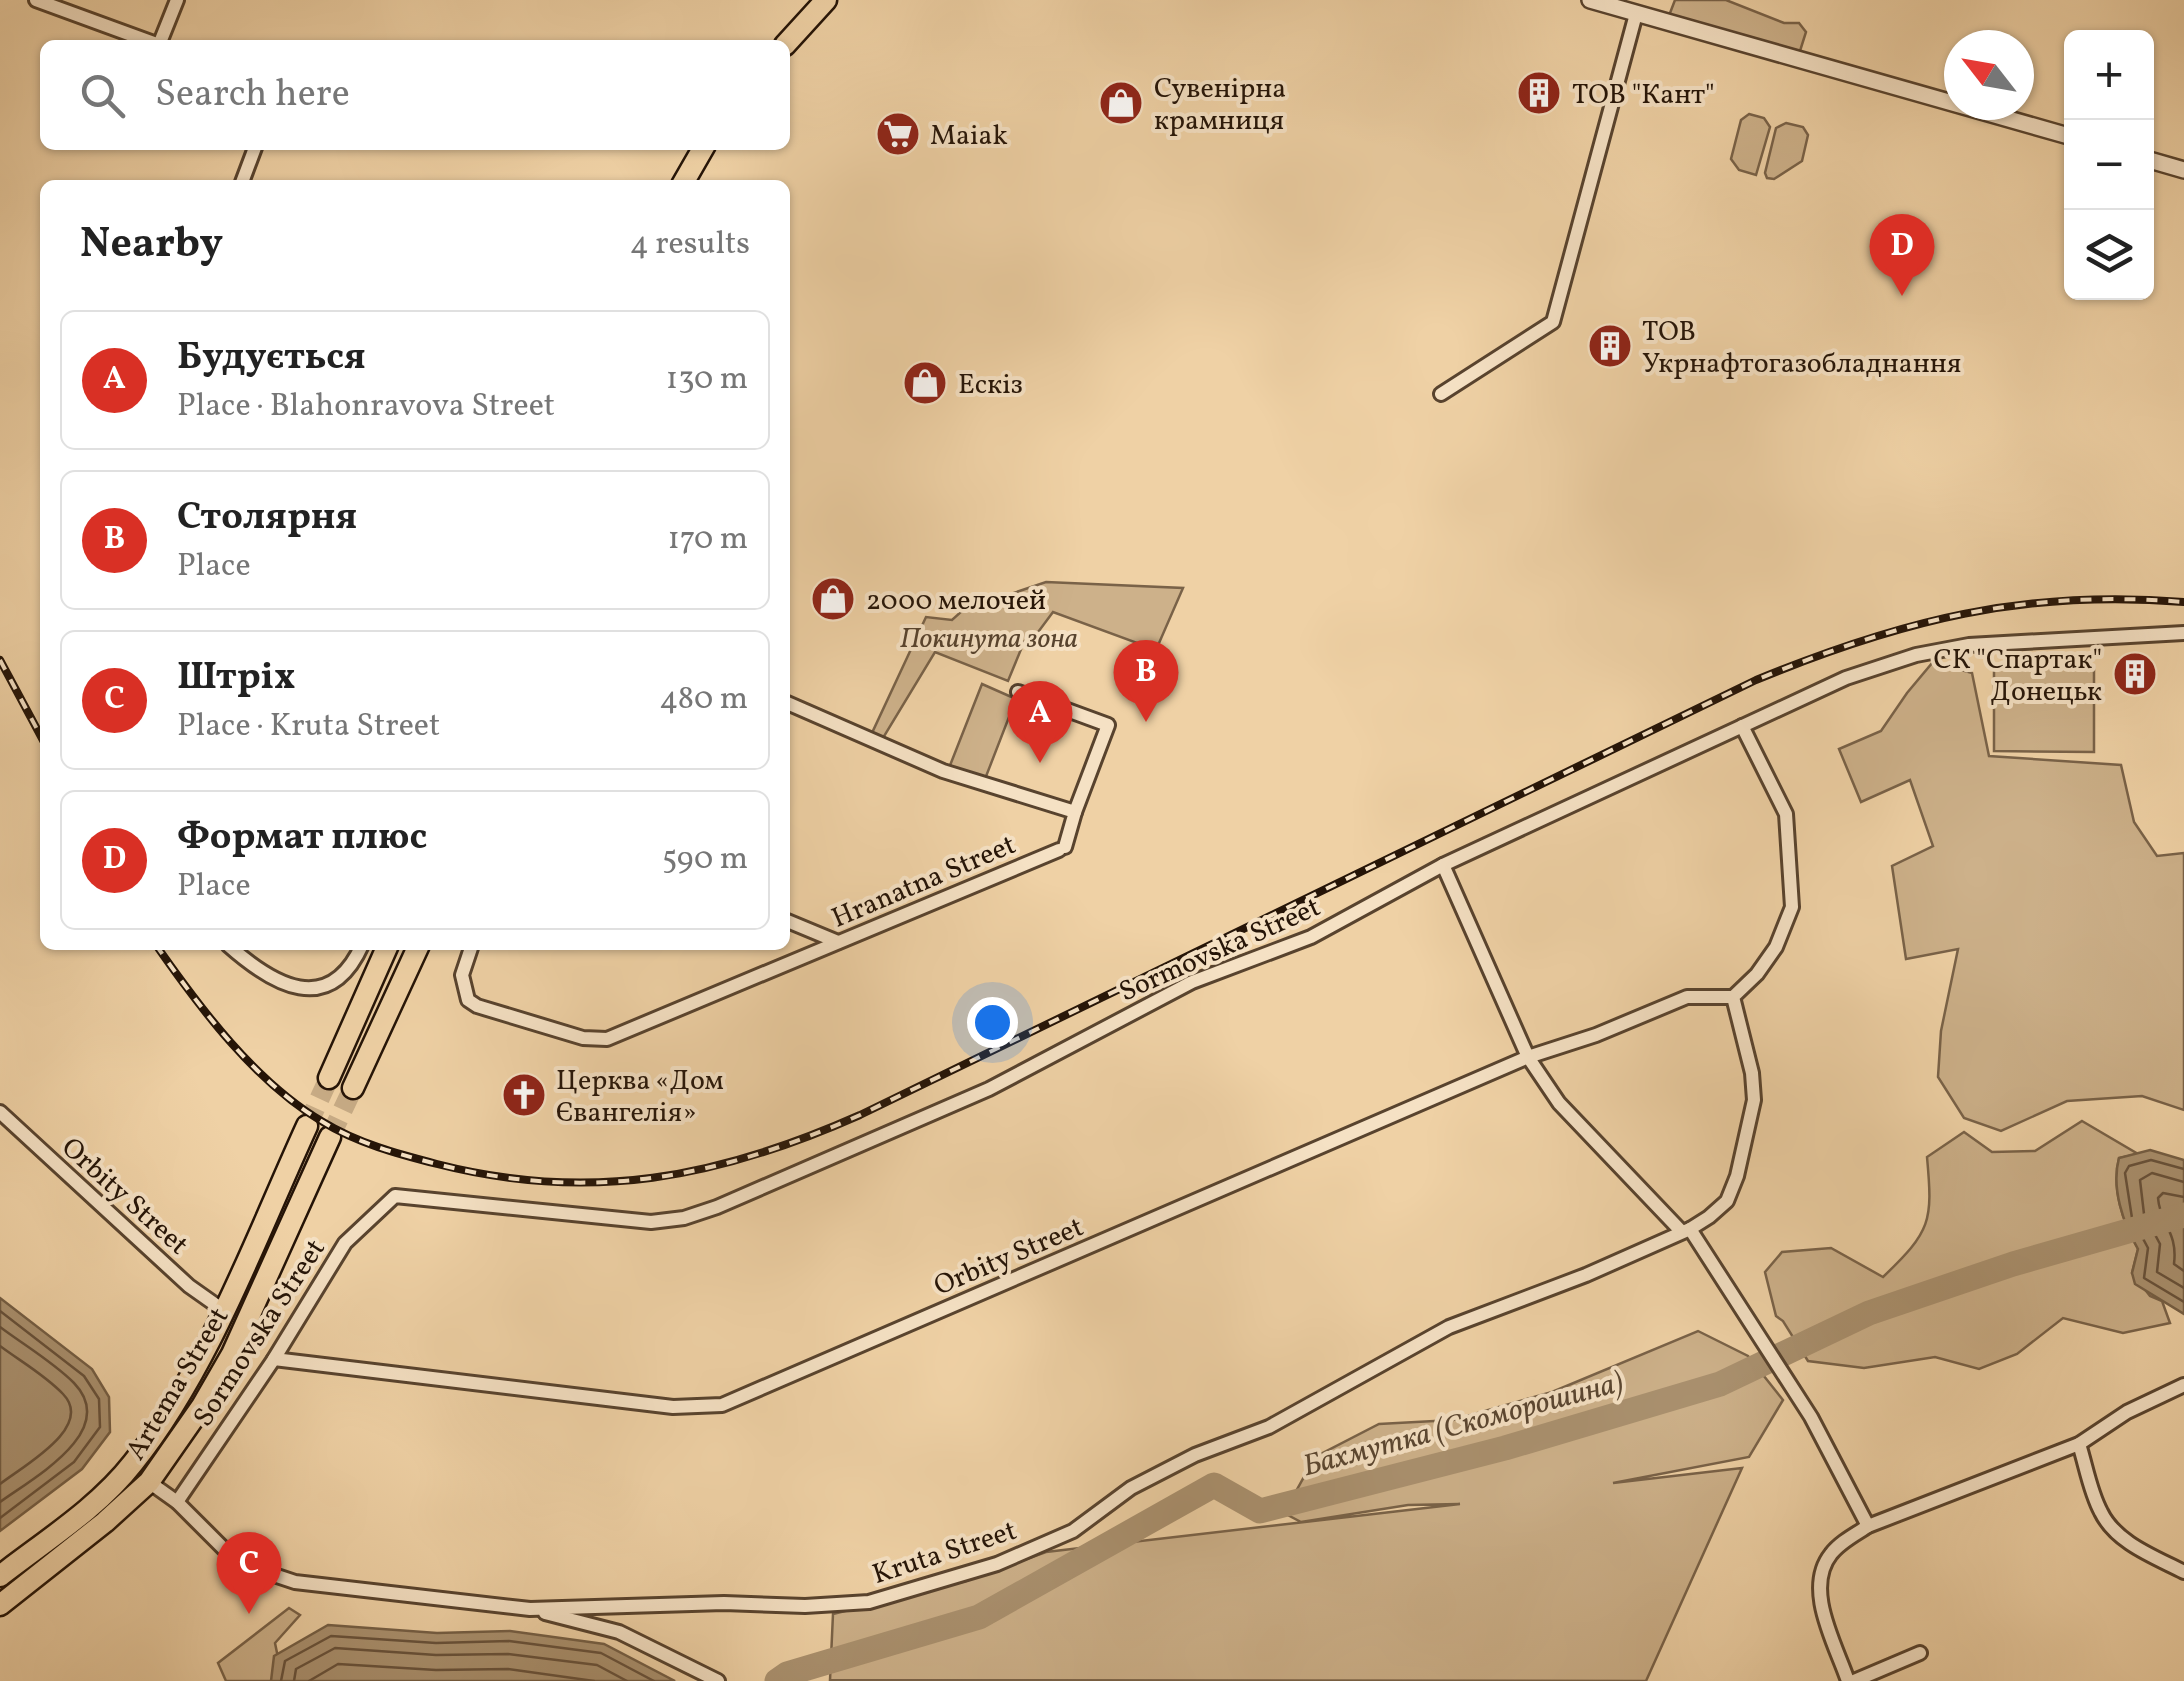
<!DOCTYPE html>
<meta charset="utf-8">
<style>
body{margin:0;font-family:Vollkorn,serif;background:#f6f6f6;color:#222}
.controls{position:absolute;right:30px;top:30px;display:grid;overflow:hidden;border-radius:15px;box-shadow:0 2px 8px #0004}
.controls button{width:90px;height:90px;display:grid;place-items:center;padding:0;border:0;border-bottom:2px solid #e0e0e0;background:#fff;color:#222;font:50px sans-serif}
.compass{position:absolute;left:1944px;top:30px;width:90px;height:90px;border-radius:50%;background:#fff;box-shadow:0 2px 8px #0004;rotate:301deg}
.you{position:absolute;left:992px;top:1022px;width:35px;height:35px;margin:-25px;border:8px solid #fff;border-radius:50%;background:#1a73e8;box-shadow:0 0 0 15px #1a73e833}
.badge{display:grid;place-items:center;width:65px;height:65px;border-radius:50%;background:#d93025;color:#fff;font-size:32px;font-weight:700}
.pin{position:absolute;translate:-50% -82px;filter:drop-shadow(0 2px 5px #0008)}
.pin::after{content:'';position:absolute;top:52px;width:35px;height:30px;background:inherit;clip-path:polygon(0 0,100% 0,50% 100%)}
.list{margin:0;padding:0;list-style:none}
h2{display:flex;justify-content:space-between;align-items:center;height:130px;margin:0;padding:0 40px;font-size:42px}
h2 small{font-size:32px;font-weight:400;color:#767676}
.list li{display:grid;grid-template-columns:65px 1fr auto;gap:30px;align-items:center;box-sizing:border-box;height:140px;margin:0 20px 20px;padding:0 20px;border:2px solid #e0e0e0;border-radius:15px}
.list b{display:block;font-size:38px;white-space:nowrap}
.list p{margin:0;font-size:32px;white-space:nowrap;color:#767676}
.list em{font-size:32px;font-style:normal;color:#767676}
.icon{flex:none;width:55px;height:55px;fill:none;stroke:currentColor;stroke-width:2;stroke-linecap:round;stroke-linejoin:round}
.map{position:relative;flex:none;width:2184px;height:1681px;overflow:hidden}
.search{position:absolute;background:#fff;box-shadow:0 2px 8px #0004;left:40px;top:40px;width:750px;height:110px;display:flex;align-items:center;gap:25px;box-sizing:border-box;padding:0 35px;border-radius:15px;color:#767676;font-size:38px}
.panel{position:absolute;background:#fff;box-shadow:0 2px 8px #0004;left:40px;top:180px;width:750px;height:770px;border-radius:15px}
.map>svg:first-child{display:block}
</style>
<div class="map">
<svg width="2184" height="1681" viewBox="0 0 2184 1681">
<rect width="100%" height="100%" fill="#efd1a5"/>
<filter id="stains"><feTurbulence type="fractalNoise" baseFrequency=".002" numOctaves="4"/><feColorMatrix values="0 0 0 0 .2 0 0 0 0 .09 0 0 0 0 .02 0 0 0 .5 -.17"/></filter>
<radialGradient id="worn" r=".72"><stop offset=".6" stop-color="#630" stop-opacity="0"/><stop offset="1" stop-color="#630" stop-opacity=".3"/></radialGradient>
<g fill="#cdb18a" stroke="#796248" stroke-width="2.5">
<path d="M1675 0H1726L1784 23H1799L1806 32 1800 51 1676 21 1670 13Z"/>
<path d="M1749 114 1764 118 1770 127 1756 175 1739 170 1731 159 1741 120Z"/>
<path d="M1786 123 1803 127 1808 135 1802 161 1774 179 1767 178 1765 173 1776 128Z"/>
<path d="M1046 582 1183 588 1156 650 1053 612 1030 643 1024 642 1008 681 935 652 883 738 872 733 926 617 952 620 963 610Z"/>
<path d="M1933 662 1972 673 1989 756 2121 765 2134 822 2157 856 2184 853V1110L2142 1096 2067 1101 2001 1131 1964 1118 1938 1077 1941 1031 1958 949 1906 959 1892 866 1933 846 1910 780 1861 802 1839 749 1881 731 1907 693Z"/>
<path d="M1994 667H2094V752L1994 751Z"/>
<path d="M982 684 1016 699 985 779 949 768Z"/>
<path d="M2082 1121 2138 1154 2119 1158C2111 1188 2123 1223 2138 1249L2132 1273 2150 1296 2162 1301 2170 1323 2123 1333 2063 1318 2017 1354 1979 1369 1935 1357 1864 1368 1808 1361 1783 1321 1776 1316 1765 1272 1782 1252 1831 1248 1883 1277C1931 1231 1933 1222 1927 1157L1964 1132 1992 1152 2035 1151Z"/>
<path d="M1698 1331 1748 1356 1783 1400 1749 1457 1613 1483 1742 1468 1646 1681 830 1680 833 1614 966 1581 1046 1552 1460 1504 1408 1505 1301 1522 1284 1513 1315 1457 1379 1424 1453 1420 1552 1392Z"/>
<path d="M289 1608 300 1615 275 1643 281 1672 280 1681H226L218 1663Z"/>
</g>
<g fill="#aa916f" stroke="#755f45" stroke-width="2.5">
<path d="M2150 1150 2184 1160V1314L2135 1284 2132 1273 2138 1249C2123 1223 2111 1188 2119 1158Z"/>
<path d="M0 1298 92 1369 109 1397 110 1432 82 1469 0 1531Z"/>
<path d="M328 1625 437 1633 510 1631 604 1644 675 1681H271L274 1656Z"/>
</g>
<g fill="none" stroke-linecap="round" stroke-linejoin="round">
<g stroke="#68523b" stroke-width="2.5">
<path d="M2184 1169 2151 1160 2129 1166 2125 1173 2132 1218 2148 1248 2144 1278 2184 1302"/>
<path d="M2184 1182 2152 1173 2140 1180 2144 1214 2160 1244 2157 1272 2184 1288"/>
<path d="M2184 1197 2163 1193 2158 1198C2160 1225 2178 1231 2174 1264L2184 1271"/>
<path d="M0 1311 84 1376 99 1399 100 1427 74 1462 0 1518"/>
<path d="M0 1327C24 1345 53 1362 74 1383 120 1431 33 1478 0 1502"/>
<path d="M0 1346C20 1361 45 1375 63 1394 95 1427 23 1466 0 1484"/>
<path d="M281 1681 285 1661 331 1636 436 1643 509 1641 601 1653 654 1681"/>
<path d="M294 1681 296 1669 335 1648 436 1655 508 1654 597 1665 627 1681"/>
<path d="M309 1681 338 1664 436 1670 508 1669 594 1681"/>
</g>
<path stroke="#aa916f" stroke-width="25" d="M777 1681 787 1674 979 1617 1214 1485 1260 1511 1505 1448 1720 1384 1869 1313 2013 1264 2184 1215"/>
<g stroke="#c7ab85" stroke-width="20" stroke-dasharray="20 10" stroke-linecap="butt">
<path d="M307 1126 329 1078"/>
<path d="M330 1137 353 1088"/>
</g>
<defs>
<g id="minor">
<path d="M36 0 159 45"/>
<path d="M159 45 177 0"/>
<path d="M241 185 256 145"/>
<path d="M1441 394 1553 322 1636 14"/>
<path d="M1018 692 1108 725 1075 812"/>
<path d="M785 702 943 771 1075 812 1065 847"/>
<path d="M1443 865 1528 1057 1559 1103 1681 1231"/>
<path d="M785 920 838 942"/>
<path d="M228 945C273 985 329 1018 362 945"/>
<path d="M472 945 462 975 468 1000 477 1006 583 1038 607 1039 1059 850"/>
<path d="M0 1112 189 1286 223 1310"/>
<path d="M1690 1229 1811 1417 1868 1526"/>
<path d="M274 1359 673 1407 722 1405 1528 1057 1596 1035 1687 997H1733"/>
<path d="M2079 1444C2086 1466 2090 1492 2101 1512 2116 1543 2155 1557 2184 1572"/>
<path d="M149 1482 177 1502 238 1563 295 1582 530 1609 724 1603 805 1606 869 1602 997 1564 1073 1531 1131 1488 1195 1455 1269 1427 1449 1327 1586 1275 1690 1229 1709 1217 1727 1201 1737 1176 1754 1100 1752 1073 1733 997 1757 974 1776 947 1792 907 1786 814 1742 726"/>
<path d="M177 1502 274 1359 345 1243 395 1196 651 1222 684 1218 717 1207 989 1089 1192 982 1311 937 1443 865 1846 678 1916 655 1969 645 2184 633"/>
<path d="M545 1613 619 1632 718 1681"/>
<path d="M1848 1681C1836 1645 1803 1589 1831 1554 1840 1542 1856 1534 1868 1526L2079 1444 2127 1412 2184 1385"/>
<path d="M1854 1681 1920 1653"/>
</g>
<g id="tertiary">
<path d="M1590 0 2072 137"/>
<path d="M2146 159 2184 170"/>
</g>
<g id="primary">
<path d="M785 45 826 0"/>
<path d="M682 185 705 145"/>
<path d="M329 1078 388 945"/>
<path d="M353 1088 419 945"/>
<path d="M0 1576C45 1541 98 1508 133 1463 208 1370 257 1235 307 1126"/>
<path d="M0 1605 105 1522 149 1482 202 1406 232 1354 330 1137"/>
</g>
</defs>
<use href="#minor" stroke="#58432e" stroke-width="18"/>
<use href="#tertiary" stroke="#58432e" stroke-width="20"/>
<use href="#primary" stroke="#251407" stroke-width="25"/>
<use href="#minor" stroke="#f5e1c4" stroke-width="12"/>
<use href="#tertiary" stroke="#f5e1c4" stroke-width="15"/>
<use href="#primary" stroke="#efd1a5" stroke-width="20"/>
<defs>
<g id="rail">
<path d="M0 660 45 744"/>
<path d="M156 945C200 1008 255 1082 323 1122 357 1143 398 1154 437 1164 590 1203 718 1178 860 1115L1756 680C1902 620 2025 589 2184 602"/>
</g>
</defs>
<use href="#rail" stroke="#251407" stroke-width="8"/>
<use href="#rail" stroke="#f5e1c4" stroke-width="4" stroke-dasharray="11" stroke-linecap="butt"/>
</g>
<defs>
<symbol id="building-disc" viewBox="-11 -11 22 22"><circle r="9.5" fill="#8f2418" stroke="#f5e1c4"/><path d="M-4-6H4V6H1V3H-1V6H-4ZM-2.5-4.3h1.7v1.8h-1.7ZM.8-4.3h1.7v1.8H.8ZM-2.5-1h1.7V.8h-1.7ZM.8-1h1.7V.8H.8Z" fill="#fff"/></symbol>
<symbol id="shop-disc" viewBox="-11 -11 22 22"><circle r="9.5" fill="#8f2418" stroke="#f5e1c4"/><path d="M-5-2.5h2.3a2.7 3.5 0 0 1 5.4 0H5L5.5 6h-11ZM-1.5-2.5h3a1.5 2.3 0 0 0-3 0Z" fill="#fff"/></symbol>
<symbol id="supermarket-disc" viewBox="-11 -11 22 22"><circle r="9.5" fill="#8f2418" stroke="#f5e1c4"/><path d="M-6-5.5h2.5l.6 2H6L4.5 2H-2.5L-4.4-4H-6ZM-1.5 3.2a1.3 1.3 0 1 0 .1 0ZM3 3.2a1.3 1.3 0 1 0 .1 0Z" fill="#fff"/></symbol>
<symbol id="church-disc" viewBox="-11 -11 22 22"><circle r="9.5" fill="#8f2418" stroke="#f5e1c4"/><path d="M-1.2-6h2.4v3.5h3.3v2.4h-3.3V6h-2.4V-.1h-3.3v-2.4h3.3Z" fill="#fff"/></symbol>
</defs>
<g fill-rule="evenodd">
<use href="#building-disc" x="1514" y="68" width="50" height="50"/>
<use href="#shop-disc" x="1096" y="78" width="50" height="50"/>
<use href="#supermarket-disc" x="873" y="109" width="50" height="50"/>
<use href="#building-disc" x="1585" y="321" width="50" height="50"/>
<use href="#shop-disc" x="900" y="358" width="50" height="50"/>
<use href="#shop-disc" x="808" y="574" width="50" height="50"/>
<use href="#building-disc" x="2110" y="649" width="50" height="50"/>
<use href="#church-disc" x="499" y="1070" width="50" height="50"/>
</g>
<g text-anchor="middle" stroke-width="8" stroke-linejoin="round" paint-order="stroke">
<g font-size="28" fill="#251407" stroke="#f5e1c4" text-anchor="start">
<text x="1154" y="97">Сувенірна<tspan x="1154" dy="32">крамниця</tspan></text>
<text x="1572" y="103">ТОВ "Кант"</text>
<text x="930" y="144">Maiak</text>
<text x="1642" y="340">ТОВ<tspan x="1642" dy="32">Укрнафтогазобладнання</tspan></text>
<text x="958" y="393">Ескіз</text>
<text x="866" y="609">2000 мелочей</text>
<text x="2102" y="668" text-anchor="end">СК "Спартак"<tspan x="2102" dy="32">Донецьк</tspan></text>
<text x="556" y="1089">Церква «Дом<tspan x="556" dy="32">Євангелія»</tspan></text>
</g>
<g font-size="28" font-style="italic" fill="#57432e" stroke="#f5e1c4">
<text x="989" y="647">Покинута зона</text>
</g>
<g font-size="28" fill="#251407" stroke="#f5e1c4">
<text transform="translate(923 880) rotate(-23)" y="10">Hranatna Street</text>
<text transform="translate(1219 948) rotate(-24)" y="10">Sormovska Street</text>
<text transform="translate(126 1195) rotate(42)" y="10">Orbity Street</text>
<text transform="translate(1008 1255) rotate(-23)" y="10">Orbity Street</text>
<text transform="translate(258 1332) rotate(-57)" y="10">Sormovska Street</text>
<text transform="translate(176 1383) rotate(-59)" y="10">Artema Street</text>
<text transform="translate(944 1551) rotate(-18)" y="10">Kruta Street</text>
</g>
<g font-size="30" font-style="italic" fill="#5a4631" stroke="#f5e1c4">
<text transform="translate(1463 1423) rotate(-15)" y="10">Бахмутка (Скоморошина)</text>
</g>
</g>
<rect width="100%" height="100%" filter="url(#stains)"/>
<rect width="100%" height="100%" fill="url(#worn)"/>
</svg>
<div class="controls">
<button>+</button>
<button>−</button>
<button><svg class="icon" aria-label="layers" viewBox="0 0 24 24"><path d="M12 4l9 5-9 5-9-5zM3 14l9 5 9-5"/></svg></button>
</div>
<svg class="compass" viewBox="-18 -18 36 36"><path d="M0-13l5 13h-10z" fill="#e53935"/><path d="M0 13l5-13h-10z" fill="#767676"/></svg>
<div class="you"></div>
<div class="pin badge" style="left:1040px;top:763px">A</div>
<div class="pin badge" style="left:1146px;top:722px">B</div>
<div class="pin badge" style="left:249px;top:1614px">C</div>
<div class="pin badge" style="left:1902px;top:296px">D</div>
<div class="search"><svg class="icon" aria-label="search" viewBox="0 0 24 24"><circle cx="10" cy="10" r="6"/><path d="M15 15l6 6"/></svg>Search here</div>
<section class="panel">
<h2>Nearby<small>4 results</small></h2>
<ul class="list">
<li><span class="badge">A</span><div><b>Будується</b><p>Place · Blahonravova Street</p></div><em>130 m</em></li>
<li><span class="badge">B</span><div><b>Столярня</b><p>Place</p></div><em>170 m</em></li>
<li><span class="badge">C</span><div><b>Штріх</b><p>Place · Kruta Street</p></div><em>480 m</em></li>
<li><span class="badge">D</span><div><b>Формат плюс</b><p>Place</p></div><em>590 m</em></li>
</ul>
</section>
</div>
